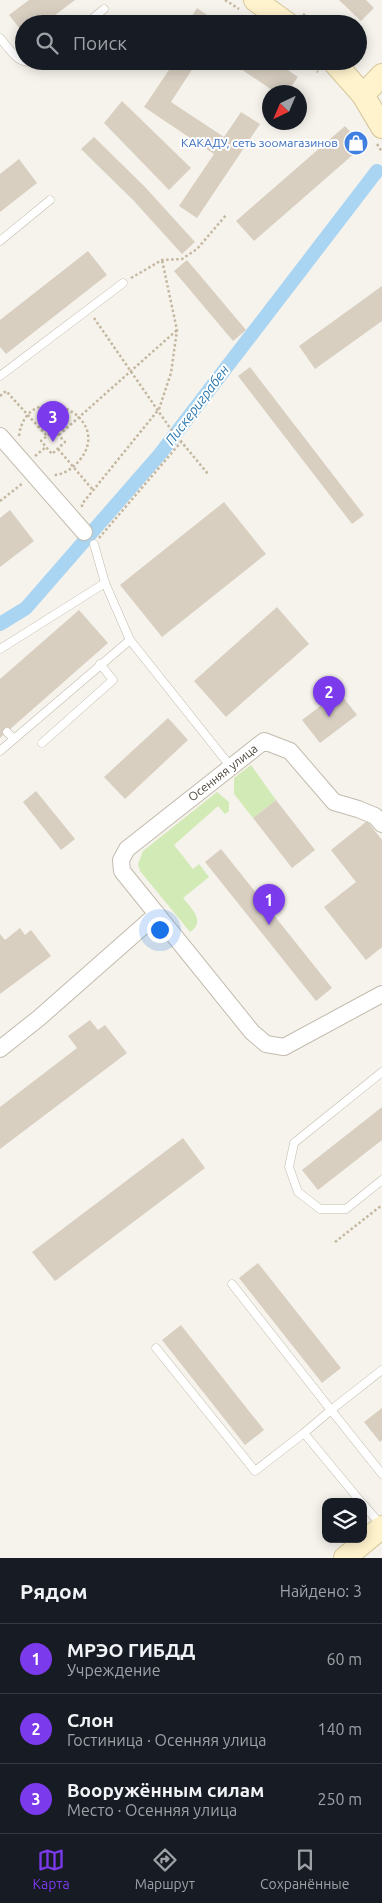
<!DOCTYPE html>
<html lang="ru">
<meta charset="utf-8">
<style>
body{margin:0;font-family:Ubuntu,sans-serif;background:#242831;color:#f1f3f6}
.controls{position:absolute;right:15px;bottom:15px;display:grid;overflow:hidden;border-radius:10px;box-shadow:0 2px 12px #0003}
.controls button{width:45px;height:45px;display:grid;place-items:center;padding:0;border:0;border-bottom:1px solid #363941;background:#171b24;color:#f1f3f6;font:25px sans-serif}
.compass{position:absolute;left:262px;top:85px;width:45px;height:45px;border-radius:50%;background:#171b24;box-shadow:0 2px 12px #0003;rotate:224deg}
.you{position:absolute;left:159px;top:929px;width:18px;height:18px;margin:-12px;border:4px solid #fff;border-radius:50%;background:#1a73e8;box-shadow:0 0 0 8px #1a73e833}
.badge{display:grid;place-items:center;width:32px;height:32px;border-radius:50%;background:#7c3aed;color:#fff;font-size:16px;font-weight:700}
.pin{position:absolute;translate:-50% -41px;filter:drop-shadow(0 1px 2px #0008)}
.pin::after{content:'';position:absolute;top:26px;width:18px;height:15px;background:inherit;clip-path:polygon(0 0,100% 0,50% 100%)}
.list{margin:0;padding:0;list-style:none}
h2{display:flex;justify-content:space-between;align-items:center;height:65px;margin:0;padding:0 20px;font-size:21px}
h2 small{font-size:16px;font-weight:400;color:#9ea1a6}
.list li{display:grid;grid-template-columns:32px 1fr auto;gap:15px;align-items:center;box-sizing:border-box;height:70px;padding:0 20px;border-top:1px solid #363941}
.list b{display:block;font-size:19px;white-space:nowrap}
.list p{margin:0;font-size:16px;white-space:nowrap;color:#9ea1a6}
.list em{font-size:16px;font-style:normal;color:#9ea1a6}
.icon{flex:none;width:28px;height:28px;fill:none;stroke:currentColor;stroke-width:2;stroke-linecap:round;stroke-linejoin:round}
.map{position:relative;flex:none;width:382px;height:1558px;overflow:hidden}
.search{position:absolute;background:#171b24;box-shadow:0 2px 12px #0003;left:15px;right:15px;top:15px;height:55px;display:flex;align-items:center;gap:12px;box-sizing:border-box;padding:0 18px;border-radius:28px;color:#9ea1a6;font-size:19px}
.sheet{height:275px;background:#171b24}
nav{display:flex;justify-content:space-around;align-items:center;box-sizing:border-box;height:70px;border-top:1px solid #363941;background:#171b24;font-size:14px;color:#9ea1a6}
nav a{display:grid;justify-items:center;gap:2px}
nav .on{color:#7c3aed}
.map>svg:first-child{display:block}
</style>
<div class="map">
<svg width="382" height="1558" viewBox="0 0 382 1558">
<rect width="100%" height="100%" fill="#f6f3ec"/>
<g fill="#d2eab5">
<path d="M251 765 276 800 253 818 234 794V778Z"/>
<path d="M217 792 229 802V811L225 814 218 806 174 845 193 869 199 864 209 877 183 898C192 909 206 922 190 932L140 871 138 864 143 851Z"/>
</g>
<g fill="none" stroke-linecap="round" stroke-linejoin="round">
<path stroke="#a9d4f2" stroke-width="14" d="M0 624 26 608 160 454 377 171"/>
</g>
<g fill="#d8cfc1">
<path d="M29 0H75L43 24H24V34L9 15Z"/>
<path d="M339 0H366L374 8 361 21Z"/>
<path d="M197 8 220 24H187Z"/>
<path d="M175 61H184L193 68 171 102 224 137 241 112 260 124 197 218 179 206 214 154 144 107Z"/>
<path d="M229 61H275L298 77 287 92H275Z"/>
<path d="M122 101 191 168 169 190 104 123Z"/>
<path d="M345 126 363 146 254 241 236 221Z"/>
<path d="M94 137 145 187 195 242 182 254 133 200 81 149Z"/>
<path d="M19 159 37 183 0 212V174Z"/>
<path d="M88 251 107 275 6 354 0 347V320Z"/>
<path d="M187 260 246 330 233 341 174 271Z"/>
<path d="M382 286V321L315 369 299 346Z"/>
<path d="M250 367 364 515 352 524 238 376Z"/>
<path d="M224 502 266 554 162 637 120 585Z"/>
<path d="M10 510 34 541 0 567V518Z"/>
<path d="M277 607 309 644 226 717 194 681Z"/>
<path d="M79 610 108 643 0 738V679Z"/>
<path d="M339 692 357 715 320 743 302 720Z"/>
<path d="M168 718 188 740 125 799 104 777Z"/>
<path d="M36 791 75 839 61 850 23 802Z"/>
<path d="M276 800 315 850 292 868 253 818Z"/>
<path d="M367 821 382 840V947L366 960 324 907 356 882 331 850Z"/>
<path d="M221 849 332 988 316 1001 205 862Z"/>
<path d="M20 928 25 935 31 930 51 956 0 994V934L5 940Z"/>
<path d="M90 1020 98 1030 105 1025 127 1053 0 1149V1107L77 1048 68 1036Z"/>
<path d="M382 1107V1140L318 1190 302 1170Z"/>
<path d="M183 1138 205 1168 55 1281 32 1252Z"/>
<path d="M258 1263 341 1368 322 1383 239 1278Z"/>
<path d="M181 1325 264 1430 245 1445 162 1340Z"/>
<path d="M382 1408V1440L380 1442 364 1422Z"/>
</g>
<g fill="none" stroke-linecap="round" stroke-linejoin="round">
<defs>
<g id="lane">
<path d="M86 24 104 9"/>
<path d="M0 38C10 49 18 66 35 61"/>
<path d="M0 241 50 200"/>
<path d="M0 376 123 283"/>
<path d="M94 544 105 583"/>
<path d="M0 649 105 583 130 640 231 767"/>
<path d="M7 732 14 739"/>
<path d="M42 743 113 680 100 664"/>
<path d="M0 751 130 640"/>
<path d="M382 1072 294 1143 289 1167 298 1192 320 1209H346L382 1180"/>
<path d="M232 1284 331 1410 304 1433"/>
<path d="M156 1348 255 1471 304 1433 361 1502"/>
<path d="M382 1370 331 1410 382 1474"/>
<path d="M363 1504 381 1525"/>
</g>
<g id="street">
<path d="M0 436 84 532"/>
<path d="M382 824 375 816 358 809 334 802 290 751 264 741 127 849 121 860 122 871 252 1032 266 1044 284 1047 382 994"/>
<path d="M0 1049 39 1018 157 914"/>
</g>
<g id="secondary">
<path d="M255 0 288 24"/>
<path d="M333 61 363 95 382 127"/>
<path d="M363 95 382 75"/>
<path d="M345 1558 382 1527"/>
</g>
</defs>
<use href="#lane" stroke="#c2bbae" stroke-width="9"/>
<use href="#street" stroke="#c2bbae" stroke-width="18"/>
<use href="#secondary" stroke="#d6c79b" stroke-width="24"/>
<g stroke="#c4b79f" stroke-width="2.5" stroke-dasharray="2.5 2.5" stroke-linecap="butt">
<path d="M225 0 239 9"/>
<path d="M303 14 316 24"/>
<path d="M306 61 318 72"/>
<path d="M377 144 382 152"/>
<path d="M131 278 162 260 182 259 197 249 227 214"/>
<path d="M94 318 170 428 208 474"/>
<path d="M0 396 6 391 47 436"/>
<path d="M54 430 65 442 52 454 41 441Z"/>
<path d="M59 435 177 330"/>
<path d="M19 436C27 375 117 416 79 461 72 469 63 475 53 475"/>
<path d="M58 449 93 490"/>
<path d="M35 456 46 447"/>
<path d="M0 501 23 483"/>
<path d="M82 507V504L159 409 171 373 177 330 162 260"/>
<path d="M99 538 181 442"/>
<path d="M335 1242 382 1205"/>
</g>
<use href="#lane" stroke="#fff" stroke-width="8"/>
<use href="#street" stroke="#fff" stroke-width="16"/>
<use href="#secondary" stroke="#fff3cd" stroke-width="22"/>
</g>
<defs>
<symbol id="shop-disc" viewBox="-11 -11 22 22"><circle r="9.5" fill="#3f7fe0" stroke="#fff"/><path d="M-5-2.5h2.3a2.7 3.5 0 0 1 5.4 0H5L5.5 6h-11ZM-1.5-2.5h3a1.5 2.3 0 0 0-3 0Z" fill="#fff"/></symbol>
</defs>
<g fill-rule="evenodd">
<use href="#shop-disc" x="342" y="129" width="28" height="28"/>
</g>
<g text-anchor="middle" stroke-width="4" stroke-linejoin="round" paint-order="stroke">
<g font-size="12" fill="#366cbe" stroke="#fff" text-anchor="end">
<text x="338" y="147">КАКАДУ, сеть зоомагазинов</text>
</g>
<g font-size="12" fill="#4b4439" stroke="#fff">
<text transform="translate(223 773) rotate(-38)" y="4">Осенняя улица</text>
</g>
<g font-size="14" font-style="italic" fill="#2e7ab2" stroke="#fff">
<text transform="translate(197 405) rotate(-53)" y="5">Пискериграбен</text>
</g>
</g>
</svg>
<div class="controls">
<button><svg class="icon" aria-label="layers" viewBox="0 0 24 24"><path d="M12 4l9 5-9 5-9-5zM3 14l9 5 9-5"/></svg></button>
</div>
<svg class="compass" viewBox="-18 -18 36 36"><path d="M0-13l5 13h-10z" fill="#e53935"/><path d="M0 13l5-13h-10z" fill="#9ea1a6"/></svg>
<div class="you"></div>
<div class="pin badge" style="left:269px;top:925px">1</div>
<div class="pin badge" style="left:329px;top:717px">2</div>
<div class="pin badge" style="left:53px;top:442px">3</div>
<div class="search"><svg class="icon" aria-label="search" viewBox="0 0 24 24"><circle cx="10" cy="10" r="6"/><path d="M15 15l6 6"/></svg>Поиск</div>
</div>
<section class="sheet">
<h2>Рядом<small>Найдено: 3</small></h2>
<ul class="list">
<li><span class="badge">1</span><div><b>МРЭО ГИБДД</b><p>Учреждение</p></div><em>60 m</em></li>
<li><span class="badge">2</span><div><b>Слон</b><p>Гостиница · Осенняя улица</p></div><em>140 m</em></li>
<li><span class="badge">3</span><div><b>Вооружённым силам</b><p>Место · Осенняя улица</p></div><em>250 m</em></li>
</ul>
</section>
<nav>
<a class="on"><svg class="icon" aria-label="map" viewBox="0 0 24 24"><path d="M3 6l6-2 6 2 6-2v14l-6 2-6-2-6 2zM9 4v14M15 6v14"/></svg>Карта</a>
<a><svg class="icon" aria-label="directions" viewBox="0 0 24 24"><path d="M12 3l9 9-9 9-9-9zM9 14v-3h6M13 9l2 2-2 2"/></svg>Маршрут</a>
<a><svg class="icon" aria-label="saved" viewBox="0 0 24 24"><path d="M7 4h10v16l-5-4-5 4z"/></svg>Сохранённые</a>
</nav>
